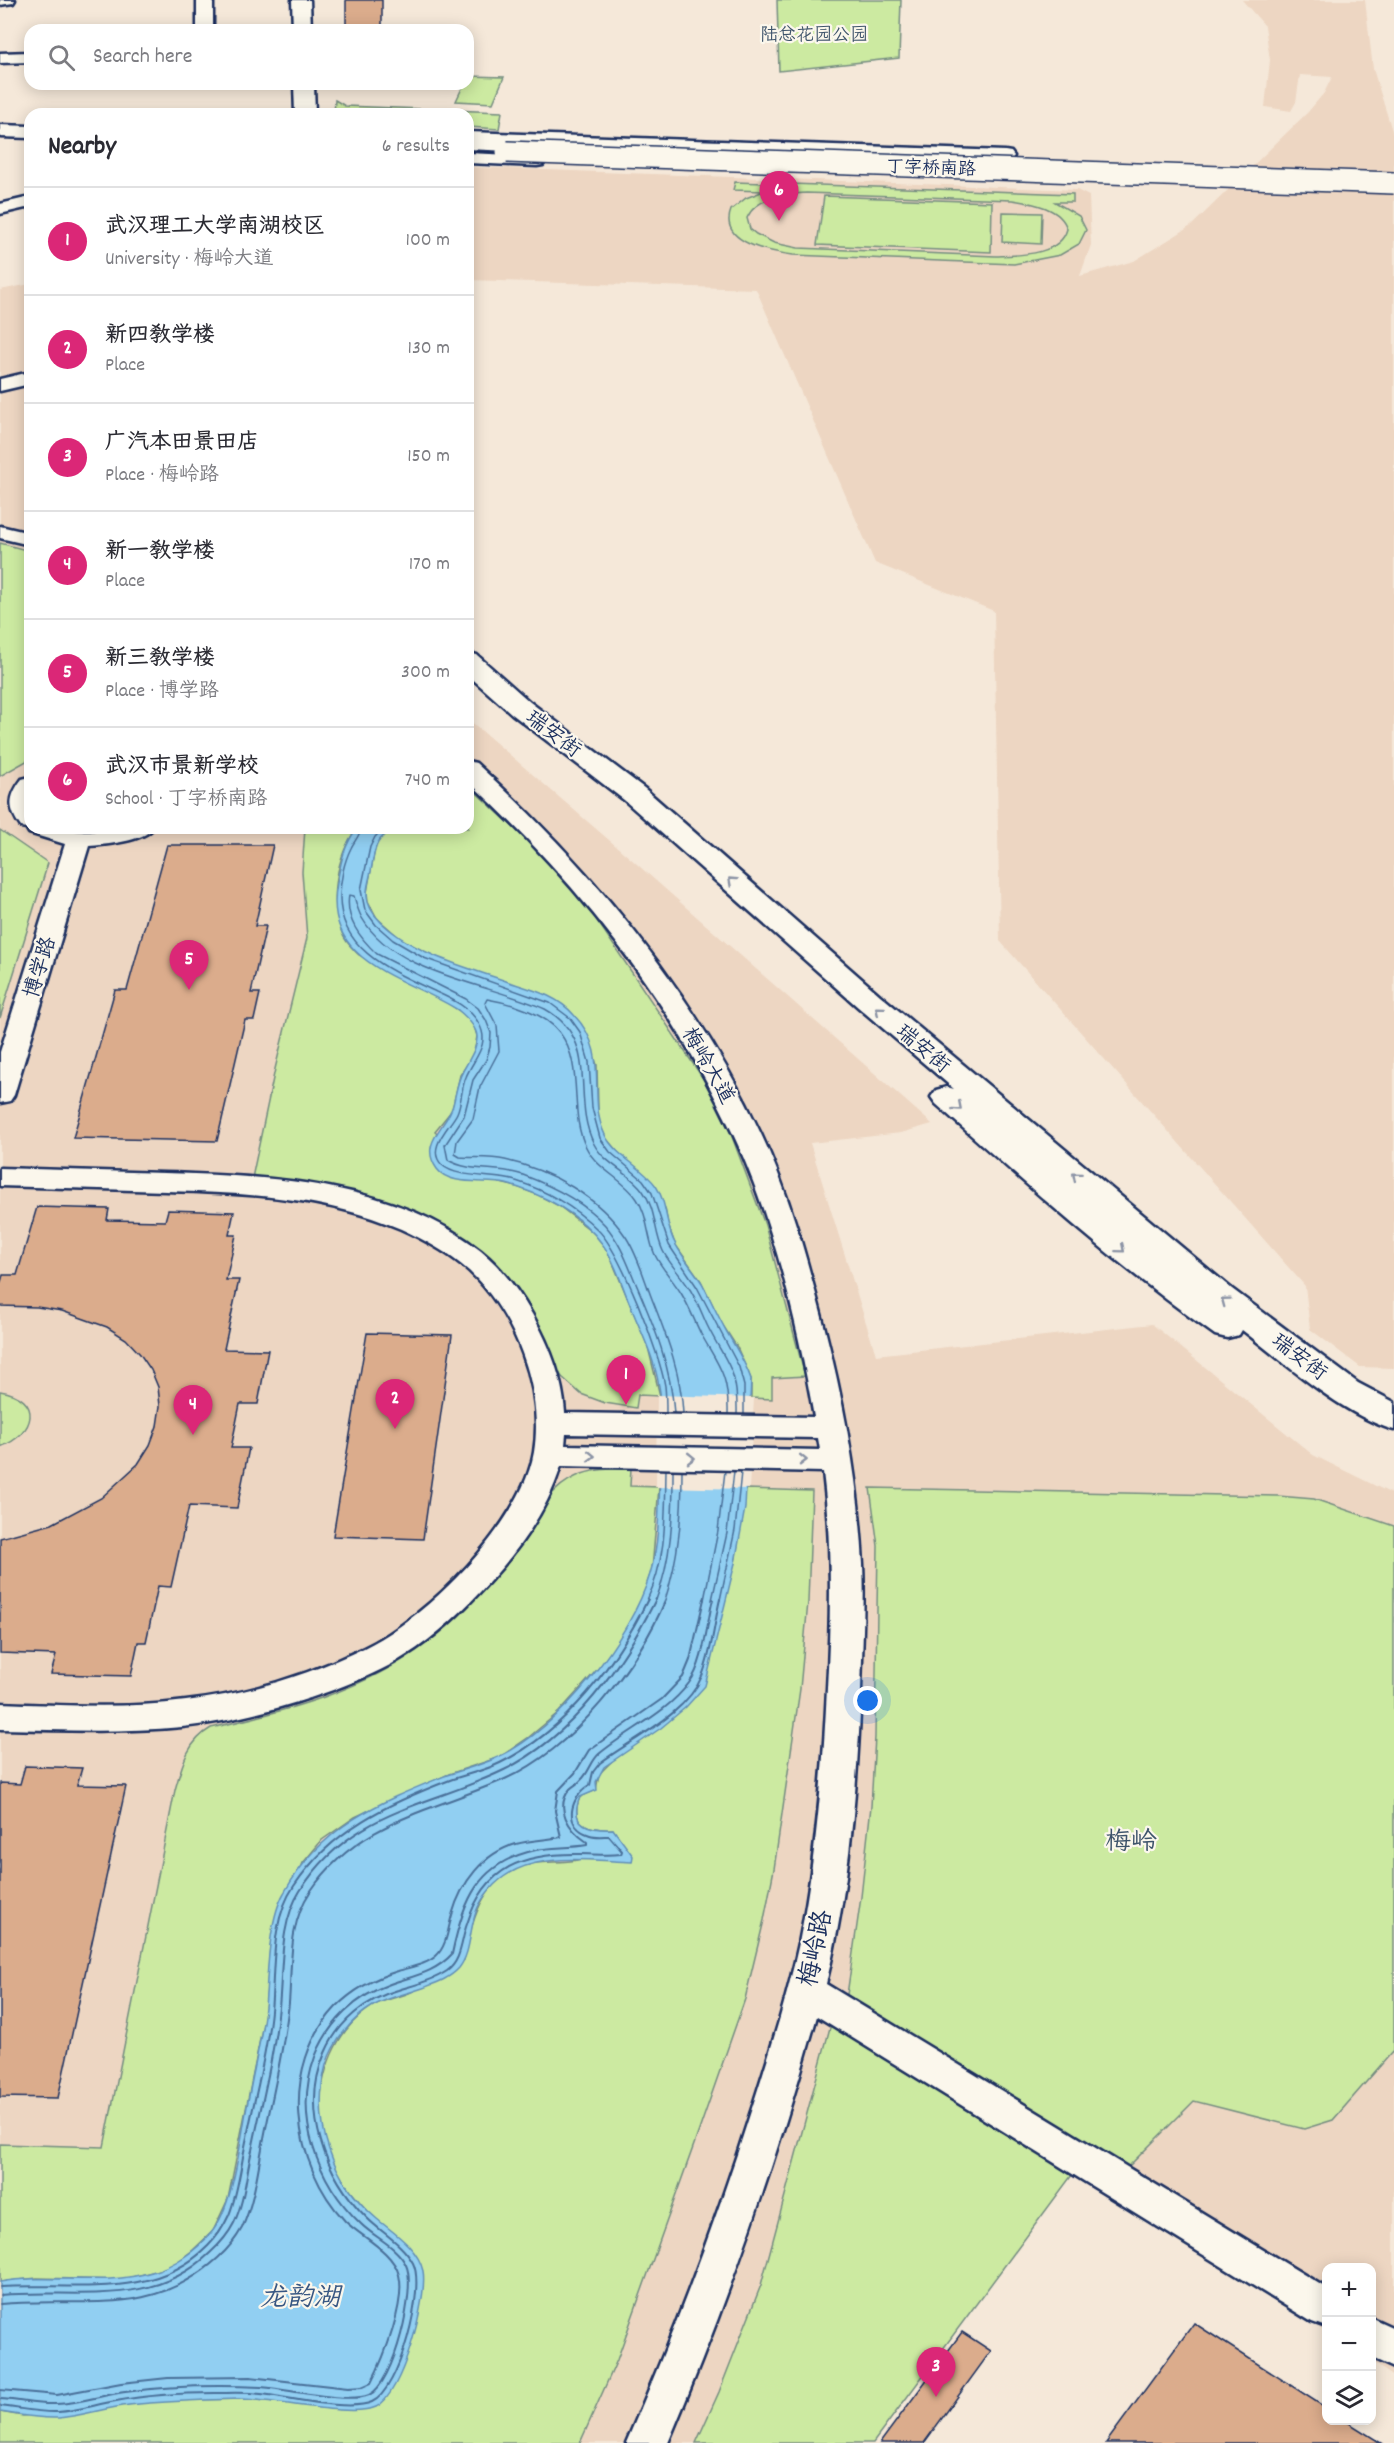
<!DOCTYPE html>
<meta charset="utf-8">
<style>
body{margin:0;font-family:Dekko,"LXGW WenKai TC",sans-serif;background:#f2f2f3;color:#2b2b33}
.controls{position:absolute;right:18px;bottom:18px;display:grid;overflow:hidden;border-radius:12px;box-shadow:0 3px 15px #0003}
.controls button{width:54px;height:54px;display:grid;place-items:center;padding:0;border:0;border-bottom:2px solid #e1e1e2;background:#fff;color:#2b2b33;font:30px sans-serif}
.you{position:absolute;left:868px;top:1701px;width:21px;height:21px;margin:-15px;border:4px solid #fff;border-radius:50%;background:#1a73e8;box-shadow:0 0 0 9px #1a73e833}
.badge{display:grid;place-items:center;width:39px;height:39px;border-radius:50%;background:#db2777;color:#fff;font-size:20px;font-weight:700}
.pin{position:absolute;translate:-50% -50px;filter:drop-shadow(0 2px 3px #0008)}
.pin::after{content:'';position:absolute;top:32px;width:21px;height:18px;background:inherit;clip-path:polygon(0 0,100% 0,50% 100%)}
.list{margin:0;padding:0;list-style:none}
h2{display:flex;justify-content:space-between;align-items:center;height:78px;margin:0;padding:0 24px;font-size:26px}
h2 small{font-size:20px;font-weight:400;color:#7c7c81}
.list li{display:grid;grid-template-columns:39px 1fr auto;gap:18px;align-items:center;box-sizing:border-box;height:108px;padding:0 24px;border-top:2px solid #e1e1e2}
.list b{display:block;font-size:22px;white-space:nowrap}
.list p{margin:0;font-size:20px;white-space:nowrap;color:#7c7c81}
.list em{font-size:20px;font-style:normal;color:#7c7c81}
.icon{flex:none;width:33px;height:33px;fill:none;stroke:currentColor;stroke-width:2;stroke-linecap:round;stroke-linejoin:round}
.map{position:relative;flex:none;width:1394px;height:2443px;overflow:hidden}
.search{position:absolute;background:#fff;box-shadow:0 3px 15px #0003;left:24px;top:24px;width:450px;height:66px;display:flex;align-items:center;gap:15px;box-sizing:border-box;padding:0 21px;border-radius:18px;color:#7c7c81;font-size:22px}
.panel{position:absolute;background:#fff;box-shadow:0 3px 15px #0003;left:24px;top:108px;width:450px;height:726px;border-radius:18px}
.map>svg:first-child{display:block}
</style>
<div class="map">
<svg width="1394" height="2443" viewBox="0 0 1394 2443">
<rect width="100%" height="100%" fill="#f5e8d9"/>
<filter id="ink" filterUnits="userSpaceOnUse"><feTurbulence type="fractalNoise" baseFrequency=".0167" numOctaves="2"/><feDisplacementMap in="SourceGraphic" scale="12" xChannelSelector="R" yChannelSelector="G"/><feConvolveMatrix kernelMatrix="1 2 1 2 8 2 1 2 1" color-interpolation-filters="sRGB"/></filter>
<g filter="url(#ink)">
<g fill="#edd6c2">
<path d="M1242 0H1365L1373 69 1394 137V1368L1360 1367 1310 1329 1305 1286 1000 941 994 611 875 563 756 289 468 280V167L1077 190 1089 196 1091 245 1080 276 1134 261 1191 226 1308 112 1324 93 1332 77 1300 75 1296 102 1291 111 1265 107 1270 60 1265 26Z"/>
<path d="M30 284V828H468V719L630 858 932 1124 901 1133 810 1143 876 1355 1152 1324 1313 1455 1394 1495V2377L1372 2362V2268H1326V2332L1078 2167 873 2443H0V290Z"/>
</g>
<g fill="#cceaa1" stroke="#748c80" stroke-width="1.5" fill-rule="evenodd">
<path d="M777 0H901L899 58 779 71Z"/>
<path d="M468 76 504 77 493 103 456 101 464 84H468Z"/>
<path d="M335 100 345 106 502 112 499 129 468 127V114H334Z"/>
<path d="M735 182 1073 194V202H1055L1079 216 1086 230 1079 244 1060 255 1014 264 793 255C771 252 718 243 731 210L746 198 764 191 733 190ZM806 193 1012 200C1031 203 1061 207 1067 229 1060 256 1018 255 996 256L798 248 774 243 756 234 750 229 747 218C756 197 786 194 806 193Z"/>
<path d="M824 196 992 202 991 252 817 245Z"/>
<path d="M1003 212 1042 213 1041 244 1002 242Z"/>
<path d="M0 543 30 551V759L0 776Z"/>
<path d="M468 785 528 841 590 910 704 1080 731 1134 765 1225 805 1376 772 1378V1399L751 1398V1379L737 1347 722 1324 701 1281 675 1244 668 1225 665 1208 606 1138 599 1122 598 1109 597 1065 586 1032 402 940 377 918 368 901 367 892 376 843 382 836 397 828H468Z"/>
<path d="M305 828H357C336 856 329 900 342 933 345 942 352 948 359 955L443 1000 468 1017 474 1026 477 1036 474 1054 460 1075 452 1110 435 1131 488 1180 517 1187 538 1195 559 1206 594 1233 607 1249 648 1347 660 1396 638 1395 636 1408 605 1403 581 1394 562 1377 553 1364 534 1317 519 1293 505 1274 475 1246 455 1235 252 1178 275 1069 307 938 302 872Z"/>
<path d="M0 830 48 863 0 1018Z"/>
<path d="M0 1391C44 1398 36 1434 0 1447Z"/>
<path d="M631 1468 630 1486 659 1487 652 1569 642 1599 623 1635 605 1661 559 1712 529 1737 500 1757 449 1774 355 1817 322 1840 303 1863 270 1946 265 2014 228 2199 213 2231 193 2250 172 2266 152 2272 120 2280 37 2278 0 2282V2144L104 2147 175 1790C182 1765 187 1742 211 1728 286 1711 364 1691 426 1644 457 1621 483 1593 505 1562 527 1533 542 1491 577 1476 594 1468 613 1469 631 1468Z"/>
<path d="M870 1488 1278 1496 1314 1499 1394 1526V2050L1333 2120 1304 2129 1194 2101 1124 2171 847 1995 861 1897 871 1806 875 1737 878 1546Z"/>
<path d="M746 1489 812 1491 808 1602 800 1689 774 1869 764 1920 745 1999 696 2139 617 2360 580 2443H0V2412L23 2416 170 2400 250 2399 347 2410 371 2215C356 2197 340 2181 331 2160 308 2107 323 2040 371 2007 383 1999 400 1998 413 1991 431 1982 448 1970 464 1960 473 1915 484 1872 535 1863 549 1861 564 1863 577 1860 591 1856 606 1844 618 1838L613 1829C591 1830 568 1826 580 1797L596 1790 599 1774 614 1759 735 1563Z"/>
<path d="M832 2020 1078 2167 873 2443H696L719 2392 761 2285Z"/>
</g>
<path fill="#91cff2" stroke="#628fb7" stroke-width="1.5" d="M357 828H397C374 838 375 848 371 871 369 881 365 892 368 902 371 913 381 923 390 930 424 957 466 967 506 981 530 989 557 995 574 1015 612 1055 586 1095 605 1135 615 1156 642 1166 656 1186 668 1204 665 1227 676 1245 683 1258 694 1270 702 1283 709 1296 715 1310 722 1323 732 1343 744 1358 751 1379L745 1508 735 1563 705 1686 686 1707 661 1728 604 1767 596 1782 597 1790 580 1797C568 1826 591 1830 613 1829L633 1856 632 1862C576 1860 509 1847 478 1907 469 1925 472 1952 459 1968 449 1979 436 1983 423 1988 406 1994 388 1997 373 2006 352 2018 333 2042 326 2065 311 2123 332 2181 377 2219 394 2233 418 2248 423 2271 428 2297 402 2396 376 2407 351 2418 273 2399 241 2399 203 2400 166 2401 129 2405 105 2408 82 2416 59 2418 39 2419 19 2415 0 2412V2282C51 2273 102 2287 152 2272 174 2266 196 2251 211 2233 235 2205 241 2133 249 2096 254 2067 262 2037 265 2007 268 1975 268 1920 284 1893 322 1825 378 1803 447 1775 464 1769 482 1765 498 1757 559 1729 631 1638 650 1574 660 1541 659 1502 660 1467 660 1441 664 1412 659 1386 654 1356 640 1330 629 1302 621 1283 615 1261 603 1245 581 1214 541 1193 506 1184 486 1179 450 1187 437 1169 418 1143 447 1127 453 1105 456 1094 457 1081 463 1071 478 1043 487 1034 458 1010 406 977 321 964 337 883 341 862 344 845 357 828Z"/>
<path fill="#f5e8d9" d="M657 1395 754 1398 749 1489 656 1487Z"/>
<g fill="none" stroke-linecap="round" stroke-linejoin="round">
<g stroke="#4a6f99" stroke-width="1.5">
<path d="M361 828C360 836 354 841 351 848 344 862 340 881 340 896 339 951 394 972 436 992 452 999 471 1008 479 1024 491 1045 473 1059 466 1077 461 1088 462 1102 457 1113 451 1126 425 1148 442 1165 457 1179 495 1174 516 1181 545 1190 575 1207 597 1229 620 1250 660 1354 665 1386 666 1395 666 1404 666 1413"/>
<path d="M384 828 375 837 370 847 361 890 365 910 376 925 393 940 424 958 550 1003 570 1018 580 1032 589 1062 592 1108 600 1138 610 1152 643 1180 652 1193 669 1245 697 1287 739 1367 744 1386V1414"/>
<path d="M674 1413C671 1367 655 1328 637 1286 628 1265 621 1243 605 1225 585 1203 552 1186 523 1175 499 1166 470 1173 448 1160L445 1145 464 1116 473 1080 486 1060 490 1047 491 1033 486 1020 478 1008 466 999 377 954C360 938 345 919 349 895L354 896C356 903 358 911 362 918 395 975 489 983 545 1009 602 1041 570 1097 594 1144 605 1165 630 1172 643 1191 656 1209 654 1232 663 1251 669 1263 679 1273 687 1285 696 1297 701 1312 707 1325 726 1364 738 1367 737 1414"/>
<path d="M683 1413C681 1374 668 1340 654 1304 645 1282 639 1257 626 1237 599 1197 551 1170 505 1160 491 1157 475 1158 460 1157L455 1154 457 1141 473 1119 480 1087 499 1051 497 1026 485 1003 487 999C511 1003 545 1013 560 1033 585 1067 568 1112 586 1147 597 1170 624 1179 637 1199 648 1215 647 1237 655 1255 662 1269 673 1280 681 1293 689 1306 694 1320 701 1334 719 1366 729 1375 728 1414"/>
<path d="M647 1600C667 1560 665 1514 666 1470"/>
<path d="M656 1600C672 1558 673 1515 673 1470"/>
<path d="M665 1600C679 1558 682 1515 682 1470"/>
<path d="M704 1600 718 1531 725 1471"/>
<path d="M712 1600 727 1533 734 1471"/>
<path d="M720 1600 735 1530 741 1472"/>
</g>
<g stroke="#4a6f99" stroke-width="2">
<path d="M0 2287C70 2282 153 2302 208 2246 217 2237 224 2226 229 2215 239 2190 241 2163 247 2137 255 2095 267 2053 271 2011 275 1971 270 1921 294 1886 331 1830 389 1803 450 1780 467 1774 484 1771 500 1763 567 1730 616 1664 648 1599"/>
<path d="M0 2295C74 2288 151 2310 210 2253 220 2244 228 2235 234 2223 245 2200 246 2174 252 2150 262 2102 274 2055 279 2007 283 1969 279 1924 300 1891 352 1809 426 1808 504 1770 573 1736 623 1665 656 1599"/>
<path d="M0 2304C81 2296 150 2320 218 2258 228 2249 236 2239 242 2228 255 2200 258 2167 264 2138 273 2093 284 2049 289 2003 292 1966 288 1924 310 1892 358 1821 432 1811 505 1779 573 1749 638 1666 666 1599"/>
<path d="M0 2390 57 2395 121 2383 168 2378 250 2377 348 2388 362 2387 371 2383C384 2358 406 2302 399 2275 393 2251 361 2237 345 2221 292 2164 279 2067 336 2007 354 1989 375 1978 398 1971 410 1967 426 1965 436 1956 447 1946 448 1928 452 1915 461 1883 483 1853 516 1844 531 1840 546 1840 561 1837L555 1811 558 1791 575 1773 589 1750 662 1699 683 1677 690 1660 704 1599"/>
<path d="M0 2399C19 2400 37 2405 56 2404 80 2403 102 2395 125 2392 170 2386 216 2385 261 2387 286 2389 349 2404 369 2395 394 2384 417 2288 406 2265 397 2246 375 2238 361 2224 317 2182 293 2117 315 2057 328 2023 356 1996 390 1984 412 1976 435 1973 452 1954 463 1901 478 1862 536 1850 553 1847 570 1848 587 1845V1842C569 1830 554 1808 570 1789 574 1785 578 1784 581 1780 589 1773 591 1761 599 1754 629 1729 666 1714 689 1683 704 1664 707 1622 713 1599"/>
<path d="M0 2406C19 2408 39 2413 58 2412 78 2411 97 2404 116 2401 148 2395 182 2393 215 2393 230 2393 246 2392 261 2394 288 2397 349 2412 372 2402 399 2391 426 2288 413 2263 403 2244 382 2233 367 2218 325 2176 300 2110 325 2053 338 2022 366 1999 398 1990 414 1985 432 1981 447 1971 462 1960 461 1940 467 1924 485 1866 524 1853 580 1854 594 1854 607 1856 621 1854L622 1851 609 1836C603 1836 596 1837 590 1835 562 1826 570 1797 590 1785L593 1772 600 1763C632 1739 687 1714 702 1676 712 1652 714 1624 720 1599"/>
</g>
</g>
<g fill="#dbac8c" stroke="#1b2f5e" stroke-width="1.5">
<rect x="346" y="0" width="36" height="30"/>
<path d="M167 845H273L255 926H266L251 993H260L254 1020H245L217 1141 73 1138 115 990H127Z"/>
<path d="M37 1207 109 1209 107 1220 165 1221 168 1210 234 1212 229 1235H236L226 1280H239L224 1349 268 1350 258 1404H240L231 1448H249L237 1508 189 1506 171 1587 158 1586 146 1642H138L131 1676 51 1674 56 1655 0 1653V1538L52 1524 101 1498 138 1464 150 1445 157 1426 160 1406 158 1387 151 1370 140 1354 126 1339 107 1327 62 1311 37 1307 0 1306V1285L3 1275H17Z"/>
<path d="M367 1333 452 1335 423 1539 333 1536Z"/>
<path d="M25 1766 82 1768 77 1785 126 1786 58 2098 0 2097V1783L20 1784Z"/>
<path d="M1194 2323 1326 2408V2421H1346L1381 2443H1106Z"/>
<path d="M962 2332 991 2351 924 2443H880Z"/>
</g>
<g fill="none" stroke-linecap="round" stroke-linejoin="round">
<defs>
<g id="minor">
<path d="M0 0H15L13 3 0 5Z"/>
<rect x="197" y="0" width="16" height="30"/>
<path d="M30 52V62L0 63V53Z"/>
<path d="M468 132 1005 151 1011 152 1014 156 1011 160 1005 161 468 142Z"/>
<path d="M468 153 537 156 543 157 546 161 543 165 537 166 468 163Z"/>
<path d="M30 197V207L0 214V204Z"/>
<path d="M30 372V384L0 391V379Z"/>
<path d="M0 526 30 533V545L0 538Z"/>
<path d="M468 761 476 763C592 869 694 991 761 1134 790 1195 807 1260 824 1325 844 1403 859 1483 863 1564 865 1606 862 1649 861 1691 857 1790 849 1889 826 1984L1326 2288V2327L1312 2322 817 2016C776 2162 727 2304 668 2443H626C674 2333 716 2222 752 2108 769 2054 787 1999 799 1943 816 1859 823 1774 827 1688 831 1615 832 1544 823 1472L561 1466C548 1509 520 1548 490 1581 465 1609 437 1636 405 1656 353 1690 244 1721 182 1727 121 1733 60 1730 0 1729V1703C62 1705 125 1709 186 1701 247 1694 309 1675 364 1648 427 1618 522 1523 534 1452 544 1389 515 1314 469 1271 449 1253 425 1240 401 1229 326 1197 246 1193 166 1191 111 1189 55 1188 0 1186V1168C55 1170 109 1171 164 1173 269 1176 395 1182 481 1251 502 1268 519 1291 532 1314 549 1344 563 1378 565 1413L814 1417C798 1325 773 1219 733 1134 670 998 577 882 468 781ZM566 1434 818 1438 820 1450 565 1445Z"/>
<path d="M30 777V828L89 832 116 828H153C144 841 105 845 89 846L14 1095 10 1101 0 1103V1052L65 844 29 833 26 828 21 827C8 809 8 797 22 779Z"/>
<path d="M1372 2318 1394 2328V2368L1372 2358Z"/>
</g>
<g id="major">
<path d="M292 0H310L311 30H293Z"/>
<path d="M294 84H314L315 114H295Z"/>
<path d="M0 125 30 126V138L0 137Z"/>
<path d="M468 137 516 141 519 145 516 149 509 151 468 149Z"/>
<path d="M468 653 477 655 530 702 644 788 880 995 1232 1289 1358 1383 1394 1402V1430C1342 1415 1285 1363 1242 1330L1239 1335 1227 1338 1215 1335C1116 1265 1026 1184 936 1104L931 1097 936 1090 947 1087 954 1089 858 1007 624 800 512 714 468 675Z"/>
</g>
</defs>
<use href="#minor" stroke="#1b2f5e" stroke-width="5"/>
<use href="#major" stroke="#1b2f5e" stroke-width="5"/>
<use href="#minor" fill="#fbf7ec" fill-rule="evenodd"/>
<use href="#major" fill="#fbf7ec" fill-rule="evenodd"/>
<defs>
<path id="major-bridge" d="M507 152 1394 183"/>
</defs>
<use href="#major-bridge" stroke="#1b2f5e" stroke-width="24" stroke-linecap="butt"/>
<use href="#major-bridge" stroke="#fbf7ec" stroke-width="21"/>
</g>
<defs><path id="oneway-chevron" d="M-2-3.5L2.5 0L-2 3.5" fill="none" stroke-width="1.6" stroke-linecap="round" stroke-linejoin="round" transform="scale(1.5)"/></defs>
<g stroke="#8b93a5">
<use href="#oneway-chevron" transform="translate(732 881) rotate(-138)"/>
<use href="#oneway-chevron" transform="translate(879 1010) rotate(-140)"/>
<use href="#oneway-chevron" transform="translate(958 1107) rotate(41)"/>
<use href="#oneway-chevron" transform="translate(1076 1176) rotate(-140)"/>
<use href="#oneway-chevron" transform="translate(1121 1249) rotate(40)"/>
<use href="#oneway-chevron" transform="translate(1225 1301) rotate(-143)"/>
<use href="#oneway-chevron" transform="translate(591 1456) rotate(1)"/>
<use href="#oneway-chevron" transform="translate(691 1458) rotate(1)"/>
<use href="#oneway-chevron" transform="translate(803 1460) rotate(1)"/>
</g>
</g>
<g text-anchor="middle" stroke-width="4.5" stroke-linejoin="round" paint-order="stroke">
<g font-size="18" fill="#3e546b" stroke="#fbf7ec">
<text x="814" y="40">陆总花园公园</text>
</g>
<g font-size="18" fill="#1b2f5e" stroke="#fbf7ec">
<text transform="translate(931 167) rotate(2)" y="6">丁字桥南路</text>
</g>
<g font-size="21" fill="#1b2f5e" stroke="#fbf7ec">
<text transform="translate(554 733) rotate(37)" y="7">瑞安街</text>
<text transform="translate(39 967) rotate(-73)" y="7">博学路</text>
<text transform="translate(924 1048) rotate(40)" y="7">瑞安街</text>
<text transform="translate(709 1065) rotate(60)" y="7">梅岭大道</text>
<text transform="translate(1300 1356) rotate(37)" y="7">瑞安街</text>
</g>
<g font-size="26" fill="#3e546b" stroke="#fbf7ec">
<text x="1131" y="1849">梅岭</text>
</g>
<g font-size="26" fill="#1b2f5e" stroke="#fbf7ec">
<text transform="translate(814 1948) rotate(-78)" y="9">梅岭路</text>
</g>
<g font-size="27" font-style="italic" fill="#385783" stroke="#fbf7ec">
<text x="300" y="2305">龙韵湖</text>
</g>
</g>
</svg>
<div class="controls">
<button>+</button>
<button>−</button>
<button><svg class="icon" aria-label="layers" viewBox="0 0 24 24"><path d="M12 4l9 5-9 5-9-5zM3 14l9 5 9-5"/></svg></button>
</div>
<div class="you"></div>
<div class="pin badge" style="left:626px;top:1405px">1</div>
<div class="pin badge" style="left:395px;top:1429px">2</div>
<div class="pin badge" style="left:936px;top:2397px">3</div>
<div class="pin badge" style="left:193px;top:1435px">4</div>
<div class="pin badge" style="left:189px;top:990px">5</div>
<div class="pin badge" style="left:779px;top:221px">6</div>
<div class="search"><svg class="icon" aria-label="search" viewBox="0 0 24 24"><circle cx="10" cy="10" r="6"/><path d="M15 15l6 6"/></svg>Search here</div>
<section class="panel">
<h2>Nearby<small>6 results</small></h2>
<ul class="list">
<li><span class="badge">1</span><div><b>武汉理工大学南湖校区</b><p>University · 梅岭大道</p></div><em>100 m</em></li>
<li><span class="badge">2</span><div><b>新四教学楼</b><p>Place</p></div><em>130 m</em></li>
<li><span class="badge">3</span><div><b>广汽本田景田店</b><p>Place · 梅岭路</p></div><em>150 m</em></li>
<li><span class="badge">4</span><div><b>新一教学楼</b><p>Place</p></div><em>170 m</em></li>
<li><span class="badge">5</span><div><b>新三教学楼</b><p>Place · 博学路</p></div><em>300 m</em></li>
<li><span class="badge">6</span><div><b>武汉市景新学校</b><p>School · 丁字桥南路</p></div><em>740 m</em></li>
</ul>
</section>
</div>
